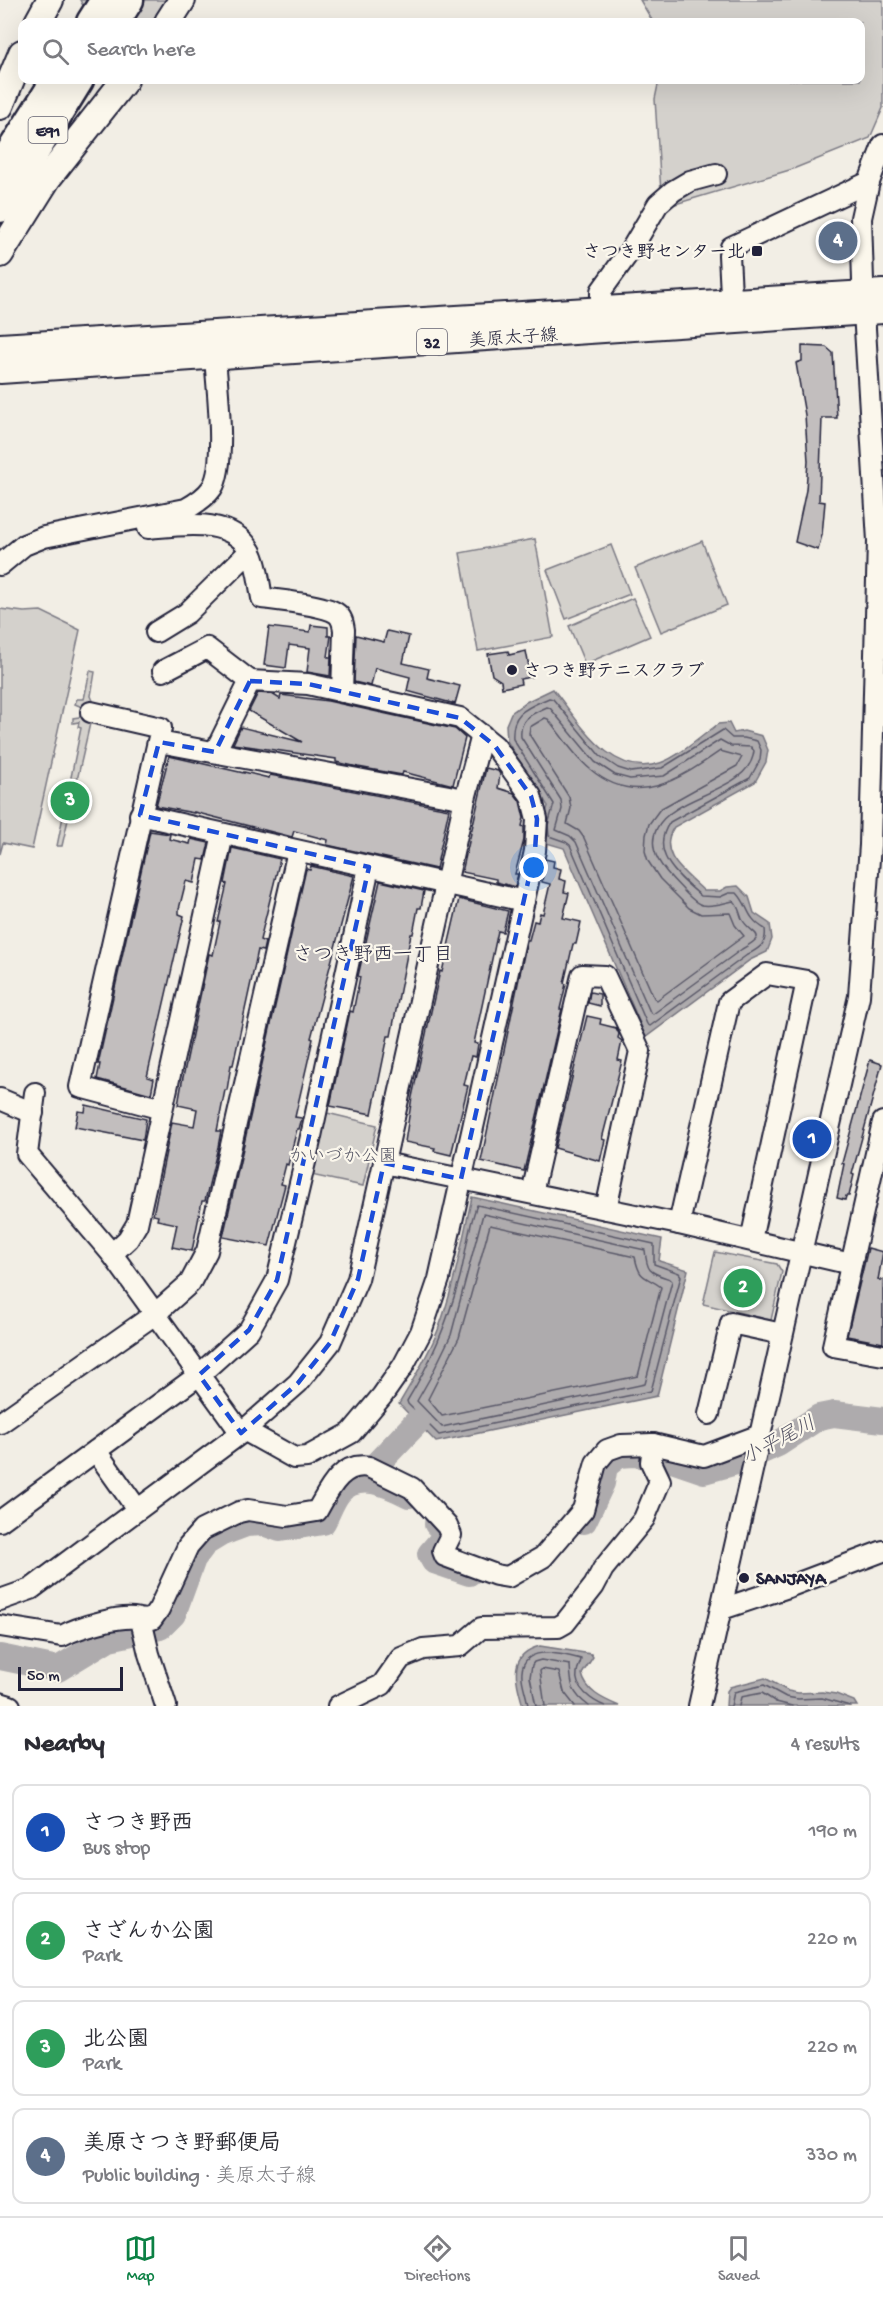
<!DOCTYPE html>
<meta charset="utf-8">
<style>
body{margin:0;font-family:"Gochi Hand","Klee One",sans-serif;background:#f7f7f7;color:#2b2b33}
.scale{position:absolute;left:18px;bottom:15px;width:105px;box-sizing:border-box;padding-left:6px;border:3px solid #22223b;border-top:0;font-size:16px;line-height:21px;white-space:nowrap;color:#22223b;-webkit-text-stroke:4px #fbf7ec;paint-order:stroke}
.you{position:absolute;left:534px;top:868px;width:21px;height:21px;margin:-15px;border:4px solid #fff;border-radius:50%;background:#1a73e8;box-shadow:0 0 0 9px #1a73e833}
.badge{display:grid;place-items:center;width:39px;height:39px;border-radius:50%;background:#0b8043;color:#fff;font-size:20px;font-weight:700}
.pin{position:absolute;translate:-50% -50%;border:3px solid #fff;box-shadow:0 2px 6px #0006}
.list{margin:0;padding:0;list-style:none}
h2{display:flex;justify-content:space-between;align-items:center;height:78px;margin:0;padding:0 24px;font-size:26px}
h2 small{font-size:20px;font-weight:400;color:#7c7c81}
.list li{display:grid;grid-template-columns:39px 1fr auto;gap:18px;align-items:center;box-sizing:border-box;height:96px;margin:0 12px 12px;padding:0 12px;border:2px solid #e1e1e2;border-radius:12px}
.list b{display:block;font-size:22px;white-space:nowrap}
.list p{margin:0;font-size:20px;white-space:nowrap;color:#7c7c81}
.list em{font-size:20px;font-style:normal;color:#7c7c81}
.icon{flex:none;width:33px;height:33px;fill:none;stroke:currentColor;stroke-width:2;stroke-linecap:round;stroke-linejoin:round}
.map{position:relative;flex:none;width:883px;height:1706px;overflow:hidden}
.search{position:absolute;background:#fff;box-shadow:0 6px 24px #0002;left:18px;right:18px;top:18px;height:66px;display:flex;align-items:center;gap:15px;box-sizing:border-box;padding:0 21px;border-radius:12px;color:#7c7c81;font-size:22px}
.sheet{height:510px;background:#fff}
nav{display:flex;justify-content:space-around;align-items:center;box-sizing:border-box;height:84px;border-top:2px solid #e1e1e2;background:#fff;font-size:16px;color:#7c7c81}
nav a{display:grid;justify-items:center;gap:3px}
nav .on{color:#0b8043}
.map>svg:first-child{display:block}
</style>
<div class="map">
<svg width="883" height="1706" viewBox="0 0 883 1706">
<rect width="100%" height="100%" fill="#f2eee5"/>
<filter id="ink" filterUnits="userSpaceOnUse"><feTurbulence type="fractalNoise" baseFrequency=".0167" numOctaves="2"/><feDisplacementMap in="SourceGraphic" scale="12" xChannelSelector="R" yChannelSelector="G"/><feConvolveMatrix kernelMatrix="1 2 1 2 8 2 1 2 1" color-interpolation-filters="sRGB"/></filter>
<g filter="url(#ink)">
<g fill="#d4d1cc" stroke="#7b7a84" stroke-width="1.5">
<path d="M80 0H179L160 22H92Z"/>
<path d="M640 0H883V108L870 138 793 169 662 208 655 99 659 80H860V22H653Z"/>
<path d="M535 539 553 637 478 651 460 553Z"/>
<path d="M702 541 727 605 661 632 635 568Z"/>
<path d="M611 545 630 594 566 619 547 570Z"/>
<path d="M633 598 650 636 585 664 569 626Z"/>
<path d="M0 609 24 612 41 611 80 630 32 849 3 843 0 854Z"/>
<path d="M90 671 95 672 91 696 94 703 91 719 62 846H57L81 728 78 727 79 722 73 723V718L79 717 83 712 82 707 75 704 77 699H84Z"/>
<path d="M327 1113 377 1125 363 1186 311 1175Z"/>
<path d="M715 1252 777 1264 782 1272 771 1320 703 1304Z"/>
</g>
<g fill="#aeabad" stroke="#76747f" stroke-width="1.5">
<path d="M553 689C579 721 610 779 660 763 678 757 702 736 718 724L729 723 734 733 744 731 762 736 768 750 766 762 755 782 674 827C656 854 686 873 704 891H720L727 887 738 886 749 897 754 913 770 924 772 939 767 952 750 960 646 1037 564 848 543 842 542 825 548 806 507 741 506 725 511 713 526 702Z"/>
<path d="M472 1197 662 1239 659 1261 688 1270 657 1396 436 1442 399 1404C413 1380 428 1356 438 1330 454 1288 462 1241 472 1197Z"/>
<path d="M540 1646 591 1654 593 1657 582 1674C586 1692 603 1699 619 1706H523C516 1681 507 1654 540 1646Z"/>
<path d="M765 1678 788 1691 798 1693 822 1692 836 1694 854 1701 857 1706H726L727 1691 730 1687Z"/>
</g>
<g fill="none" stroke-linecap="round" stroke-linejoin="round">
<g stroke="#5a5969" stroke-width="1.5">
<path d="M549 698 553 699 600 756 618 768 631 772 662 768 723 730 732 738H744L757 741 761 750 760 760 750 778 670 822C648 853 679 877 701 896L720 897 729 893H737C750 907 745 917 765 929 767 945 759 948 747 955L650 1026 647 1024 570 845 566 842 549 836 548 825 554 804 513 739C511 712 527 708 549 698Z"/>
<path d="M547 707 550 708 595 762 615 775 630 779 664 776 720 740 731 746 751 747 754 751C750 792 674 794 657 828 644 853 669 875 684 891 689 896 695 903 702 905 713 907 723 903 733 901 739 906 739 912 742 919 751 936 771 933 742 949L653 1014 650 1012 576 842 570 836 556 830 562 809 561 800 521 737C519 718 532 714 547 707Z"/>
<path d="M545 718 548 719C561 735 574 756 590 769 637 809 678 780 720 751L742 757 737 766 660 809 649 824 646 835 645 851 648 861 660 879 689 908 701 914 730 913 735 925 744 936 657 1000 654 998 584 838 579 831 567 824 571 808 569 797 529 734 530 727Z"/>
<path d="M477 1205 654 1244V1264L679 1273 681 1276 651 1391 439 1435 408 1404 407 1401C432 1360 447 1324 460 1277 466 1254 468 1227 477 1205Z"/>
<path d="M483 1214 645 1250C647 1272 649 1272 670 1279L672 1281 645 1384 442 1427 417 1401 430 1378 451 1335Z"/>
<path d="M490 1225 635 1257C640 1282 646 1275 661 1287L638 1376 442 1416 428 1399 459 1338Z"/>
<path d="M528 1706C527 1697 523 1687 522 1678 519 1643 560 1653 581 1659 581 1664 577 1667 577 1673 574 1688 592 1701 605 1706"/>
<path d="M536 1706 530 1677 532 1665 534 1662 541 1660 570 1665C571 1685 571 1693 589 1706"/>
<path d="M545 1706 540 1671 542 1669 559 1672 564 1692 575 1706"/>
<path d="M731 1706 734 1692 764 1685 786 1697 798 1699 822 1698 850 1706"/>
<path d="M739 1706 741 1697 762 1693 776 1702 792 1706"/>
</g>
<g stroke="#aeabad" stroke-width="26">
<path d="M366 1479 375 1466 417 1422"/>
<path d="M584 1521 602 1483 605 1466 619 1455 634 1454 666 1458 704 1471 740 1461 778 1444 819 1417 834 1414 883 1420"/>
<path d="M437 1524 445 1532 442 1540 430 1554 434 1561 469 1573"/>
<path d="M0 1657 58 1669 109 1638 160 1627 173 1614 193 1559 204 1544 222 1533 246 1524 263 1523 280 1529 323 1522C328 1513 332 1500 339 1492 358 1470 388 1484 409 1495"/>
</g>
</g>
<g fill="#c2bebe" stroke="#22223b" stroke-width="1.5">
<path d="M802 346 826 347 833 353 837 418H822L819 501 825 502 822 535 818 550 795 542 806 490 808 461 805 415 796 363 802 361Z"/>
<path d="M311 625 328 627V636H331L328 657H331L330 676 307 672 310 648 289 645 286 668 264 665 269 627 310 632Z"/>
<path d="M387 631 409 636 403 663 429 669 427 678 460 686 455 704 407 691 410 677 375 668 371 686 354 682 356 635 384 642Z"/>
<path d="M508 651 509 655 526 651 531 677 520 679 521 684 502 688 501 681 492 675 488 654Z"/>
<path d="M258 693 272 694 280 699 281 695 328 701 455 729 465 738 453 785 403 772 402 775 358 767 336 762V759L233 744 241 727 302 742 249 711Z"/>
<path d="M169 756 244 773V772L269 778 270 775 449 809 436 869 327 845 328 840 294 831 292 837 194 812V813L156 806Z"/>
<path d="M486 768 498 771 500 774 498 788 514 793 520 801 524 818 522 826 524 827V840L515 874H518L515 887 496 882V879L462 872Z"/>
<path d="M150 831 170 834 169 839 190 844 191 839 209 843 205 860 199 859 194 883 186 881 179 909V914L184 916 147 1077 154 1079 151 1094 97 1079 100 1064H98Z"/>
<path d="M232 848 280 859 260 940 265 942 263 951 258 950 233 1065H231L227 1090H225L217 1131H221L218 1147 205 1201H202L192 1251 172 1247 177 1224 157 1220 158 1216 153 1215 172 1122 194 1126 197 1109 178 1105 182 1082 209 954 213 955 220 922H218L227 884 225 883Z"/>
<path d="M545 859 554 861 553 867 561 869 559 879 566 881 564 892 569 893 563 918 581 922 576 944H573L564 983 566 984 560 1009H562L524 1171 481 1161 527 940H529L534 921 538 922 540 913 543 914 550 884 542 882Z"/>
<path d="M311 866 354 876 311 1038 313 1039 295 1117 302 1118 299 1129H297L288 1165 286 1164 281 1184 285 1185 269 1246 223 1237 306 869 310 870Z"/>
<path d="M380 881 424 891 421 908H418L413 934H411L391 1036H388L372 1114 330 1106 350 1011 353 1012 360 977 358 976Z"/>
<path d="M459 899 508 911 503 932 498 931 474 1043 478 1044 476 1057 471 1056 464 1085 468 1086 451 1155 434 1151 435 1148 405 1142 412 1097 440 971 442 972Z"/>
<path d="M590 992 600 994V1006L588 1003Z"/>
<path d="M587 1016 601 1019 600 1024 616 1028 619 1034 618 1038 622 1041 618 1060 622 1061 602 1139 605 1140 600 1161 555 1148Z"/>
<path d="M870 1060 882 1064 852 1174 854 1175 849 1196H846L845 1200 837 1198 844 1164 842 1163Z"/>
<path d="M86 1105 146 1119 143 1140 75 1127 78 1111 85 1112Z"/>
<path d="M868 1248 883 1252 878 1280H883V1343L847 1336Z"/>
</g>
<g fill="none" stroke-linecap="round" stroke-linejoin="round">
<defs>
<g id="minor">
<path d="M601 311V291L632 248 658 204 673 191 690 181 716 174"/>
<path d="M732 315 729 255 731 247 869 182"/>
<path d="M148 528C182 525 232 516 251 552 258 565 259 583 262 598 278 600 324 605 336 613 342 617 343 623 344 630L342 692"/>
<path d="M0 565 24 545 44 537 186 509C195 504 206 497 212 488 227 465 217 387 215 357"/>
<path d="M156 632 187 613 250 551"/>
<path d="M163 671 207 648 250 681"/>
<path d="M91 712 161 728 80 1087 162 1109"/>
<path d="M159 742 465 799"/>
<path d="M215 752 250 681 308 684 460 718 495 746 531 796 537 819 535 851 439 1279 421 1332 403 1366 382 1396 351 1433 307 1457 294 1458 244 1430"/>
<path d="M140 815 524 901"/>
<path d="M35 1093 27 1154 112 1254 241 1433"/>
<path d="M0 1099 33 1113"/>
<path d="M883 1122 833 1346 883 1355"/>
<path d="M384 1163 679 1224 851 1264"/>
<path d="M532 1193 582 975 605 976 640 1051 606 1209"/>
<path d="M679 1224 729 1002 767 974 807 981 751 1240"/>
<path d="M112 1254 128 1239 137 1224 223 834"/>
<path d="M709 1414 731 1323 782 1334"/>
<path d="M0 1423 155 1314 190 1283 207 1251 298 851"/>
<path d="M96 1451 137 1509"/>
<path d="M0 1521 199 1375 249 1330 277 1280 310 1141 369 867"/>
<path d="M0 1600 31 1589 241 1433 298 1383 330 1343 358 1279 465 799 482 735"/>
<path d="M722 1609 788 1587 883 1551"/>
<path d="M141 1620 152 1619 159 1609 188 1546 202 1530 239 1512 248 1510 287 1516 317 1511C328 1492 341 1461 369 1467L412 1488 447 1526 451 1535 443 1551 445 1556 496 1575 508 1577 543 1557 583 1510 596 1463 607 1450 621 1445 653 1444 704 1456 760 1435"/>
<path d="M0 1626 62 1636C76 1628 127 1612 141 1620L149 1654 166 1706"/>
<path d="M0 1703 10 1706"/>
<path d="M338 1706 382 1685 401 1658 423 1649 460 1646 481 1628 558 1627 565 1623 594 1586 603 1569 644 1519 660 1481 651 1462 653 1444"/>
<path d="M699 1706 859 996 870 845 878 541 864 312 861 218 869 182 883 145"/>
</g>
<g id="major">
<path d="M38 22 50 0"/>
<path d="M168 22 182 0"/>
<path d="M0 106 22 53"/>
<path d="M0 254 47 179 125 80"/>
<path d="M0 347 883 293"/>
<path d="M0 370 883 310"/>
</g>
<g id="highway">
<path d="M91 22 105 0"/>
<path d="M115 22 129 0"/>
<path d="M0 169 56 80"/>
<path d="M0 208 79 80"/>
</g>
</defs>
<use href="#minor" stroke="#22223b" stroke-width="24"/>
<use href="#major" stroke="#22223b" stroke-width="30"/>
<use href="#highway" stroke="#22223b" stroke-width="33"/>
<use href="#minor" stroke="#fbf7ec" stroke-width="20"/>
<use href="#major" stroke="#fbf7ec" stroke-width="26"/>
<use href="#highway" stroke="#fbf7ec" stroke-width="28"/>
</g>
</g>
<path fill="none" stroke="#1d4ed8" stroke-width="4.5" stroke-dasharray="12 8" stroke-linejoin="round" d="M250 681 308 684 460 718 495 746 531 796 537 819 535 851 461 1179 384 1163 358 1279 330 1343 298 1383 241 1433 199 1375 249 1330 277 1280 369 867 140 815 159 742 215 752Z"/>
<g fill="#22223b" stroke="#fbf7ec" stroke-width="2">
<rect x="751" y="245" width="12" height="12" rx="3"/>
<circle cx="512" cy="670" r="6"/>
<circle cx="744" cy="1578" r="6"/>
</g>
<g text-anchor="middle" stroke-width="4.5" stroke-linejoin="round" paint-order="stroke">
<g fill="#fbf7ec" stroke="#636270" stroke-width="1.5">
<rect x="28.5" y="117" width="39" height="26" rx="4.5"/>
<rect x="417" y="329" width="30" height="26" rx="4.5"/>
</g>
<g font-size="16" font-weight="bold" fill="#22223b">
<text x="48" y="136">E91</text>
<text x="432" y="348">32</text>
</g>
<g font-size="18" font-weight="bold" fill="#22223b" stroke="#fbf7ec" text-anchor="start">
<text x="745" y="257" text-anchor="end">さつき野センター北</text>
<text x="524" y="676">さつき野テニスクラブ</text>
<text x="756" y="1584">SANJAYA</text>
</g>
<g font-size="18" fill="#22223b" stroke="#fbf7ec">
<text transform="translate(513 337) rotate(-4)" y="6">美原太子線</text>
</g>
<g font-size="18" fill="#575766" stroke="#fbf7ec">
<text x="343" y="1161">かいづか公園</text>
</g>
<g font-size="20" fill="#22223b" stroke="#fbf7ec">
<text x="373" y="960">さつき野西一丁目</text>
</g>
<g font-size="20" font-style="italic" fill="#535263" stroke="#fbf7ec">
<text transform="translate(778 1439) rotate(-28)" y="7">小平尾川</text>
</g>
</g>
</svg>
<div class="scale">50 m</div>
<div class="you"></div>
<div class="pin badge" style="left:812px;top:1139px;background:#1a4fb4">1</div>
<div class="pin badge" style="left:743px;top:1288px;background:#2e9e5b">2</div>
<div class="pin badge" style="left:70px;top:801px;background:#2e9e5b">3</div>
<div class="pin badge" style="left:838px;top:241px;background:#5c6f8a">4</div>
<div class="search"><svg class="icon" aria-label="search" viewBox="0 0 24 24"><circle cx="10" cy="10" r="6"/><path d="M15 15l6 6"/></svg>Search here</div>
</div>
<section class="sheet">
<h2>Nearby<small>4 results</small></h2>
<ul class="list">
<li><span class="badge" style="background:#1a4fb4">1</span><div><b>さつき野西</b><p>Bus stop</p></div><em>190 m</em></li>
<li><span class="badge" style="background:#2e9e5b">2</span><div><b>さざんか公園</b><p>Park</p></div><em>220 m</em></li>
<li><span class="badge" style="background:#2e9e5b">3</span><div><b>北公園</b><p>Park</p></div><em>220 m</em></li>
<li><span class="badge" style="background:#5c6f8a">4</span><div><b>美原さつき野郵便局</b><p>Public building · 美原太子線</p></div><em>330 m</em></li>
</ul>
</section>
<nav>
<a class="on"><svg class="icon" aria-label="map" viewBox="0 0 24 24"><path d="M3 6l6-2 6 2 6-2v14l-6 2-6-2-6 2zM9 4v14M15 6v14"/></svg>Map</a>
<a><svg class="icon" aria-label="directions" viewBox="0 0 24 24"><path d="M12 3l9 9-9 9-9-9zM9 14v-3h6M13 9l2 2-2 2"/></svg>Directions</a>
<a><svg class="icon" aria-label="saved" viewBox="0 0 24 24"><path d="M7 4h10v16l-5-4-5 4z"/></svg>Saved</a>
</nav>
